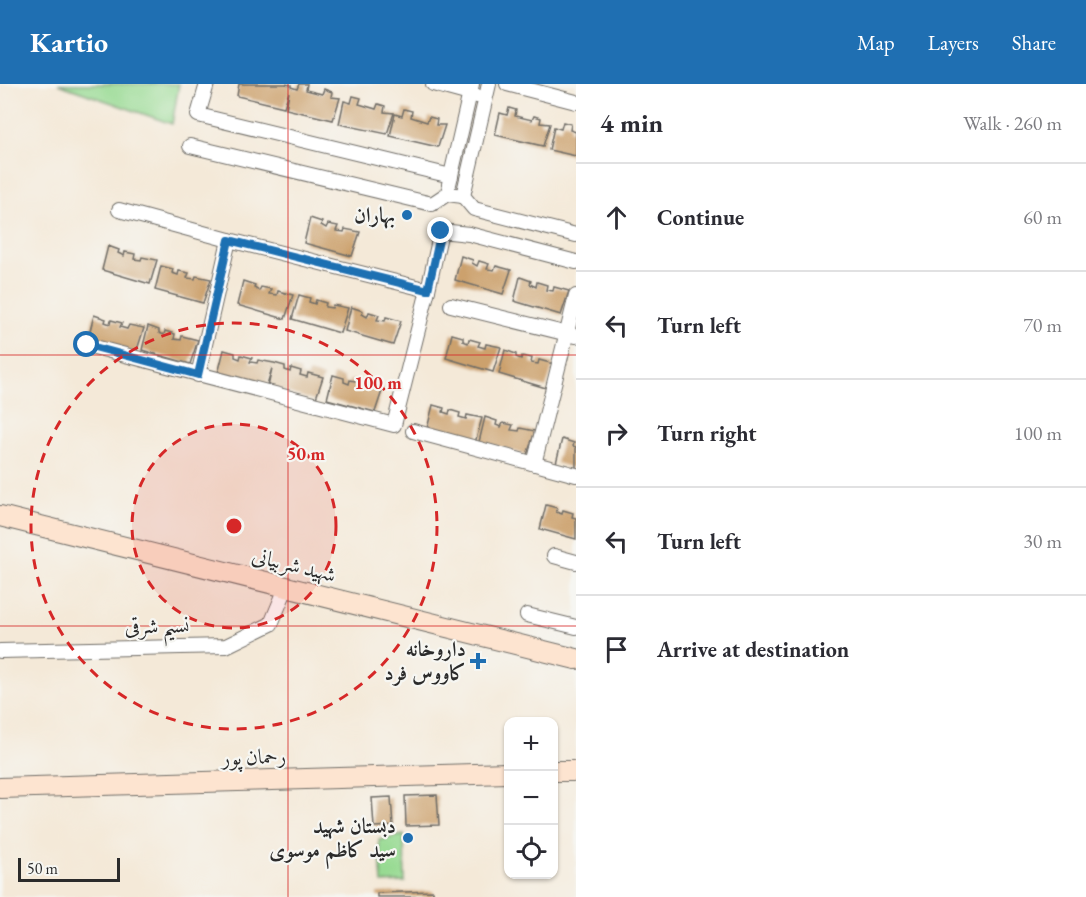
<!DOCTYPE html>
<meta charset="utf-8">
<style>
body{margin:0;font-family:"EB Garamond",Amiri,serif;background:#f2f2f3;color:#2b2b33}
.controls{position:absolute;right:18px;bottom:18px;display:grid;overflow:hidden;border-radius:12px;box-shadow:0 2px 4px #0004}
.controls button{width:54px;height:54px;display:grid;place-items:center;padding:0;border:0;border-bottom:2px solid #e1e1e2;background:#fff;color:#2b2b33;font:30px sans-serif}
.scale{position:absolute;left:18px;bottom:15px;width:102px;box-sizing:border-box;padding-left:6px;border:3px solid #2b2b2b;border-top:0;font-size:16px;line-height:21px;white-space:nowrap;color:#2b2b2b;-webkit-text-stroke:4px #f6f6f2;paint-order:stroke}
.stop{position:absolute;width:18px;height:18px;margin:-14px;border:4px solid #1f6fb2;border-radius:50%;background:#fff}
.stop.end{background:#1f6fb2;border-color:#fff;box-shadow:0 2px 6px #0008}
.list{margin:0;padding:0;list-style:none}
h2{display:flex;justify-content:space-between;align-items:center;height:78px;margin:0;padding:0 24px;font-size:26px}
h2 small{font-size:20px;font-weight:400;color:#7c7c81}
.list li{display:grid;grid-template-columns:39px 1fr auto;gap:18px;align-items:center;box-sizing:border-box;height:108px;padding:0 24px;border-top:2px solid #e1e1e2}
.list b{display:block;font-size:22px;white-space:nowrap}
.list em{font-size:20px;font-style:normal;color:#7c7c81}
.icon{flex:none;width:33px;height:33px;fill:none;stroke:currentColor;stroke-width:2;stroke-linecap:round;stroke-linejoin:round}
.map{position:relative;flex:none;width:576px;height:813px;overflow:hidden}
header{display:flex;align-items:center;gap:36px;box-sizing:border-box;height:84px;padding:0 30px;background:#1f6fb2;color:#fff}
header strong{font-size:28px}
nav{display:flex;gap:33px;margin-inline-start:auto;font-size:21px}
main{display:flex}
aside{flex:1;background:#fff}
.map>svg:first-child{display:block}
</style>
<header>
<strong>Kartio</strong>
<nav><a>Map</a><a>Layers</a><a>Share</a></nav>
</header>
<main>
<div class="map">
<svg width="576" height="813" viewBox="0 0 576 813">
<rect width="100%" height="100%" fill="#f6f6f2"/>
<filter id="ink" filterUnits="userSpaceOnUse"><feTurbulence type="fractalNoise" baseFrequency=".0167" numOctaves="2"/><feDisplacementMap in="SourceGraphic" scale="12" xChannelSelector="R" yChannelSelector="G"/><feConvolveMatrix kernelMatrix="1 2 1 2 8 2 1 2 1" color-interpolation-filters="sRGB"/></filter>
<filter id="wash" filterUnits="userSpaceOnUse"><feTurbulence type="fractalNoise" baseFrequency=".008" numOctaves="4" result="noise"/><feDisplacementMap in="SourceGraphic" scale="24" xChannelSelector="R" yChannelSelector="G"/><feGaussianBlur stdDeviation="1.35" result="paint"/><feColorMatrix in="noise" values="0 0 0 0 0 0 0 0 0 0 0 0 0 0 0 0 0 1.4 0 .05"/><feComposite in="paint" operator="in"/></filter>
<g filter="url(#wash)">
<rect width="100%" height="100%" fill="#f4e9d8"/>
<g fill="#97da92" stroke="#61825e" stroke-width="1.5">
<path d="M58 0H179L172 40Z"/>
<path d="M404 751 405 798 382 799 379 756Z"/>
</g>
<g id="blocks">
<g fill="#cca16d">
<path d="M239 0H285L291 1V3L297 5 299 0H307L306 6 322 10 324 5 332 8 331 13 340 14 333 36 286 25 289 8 284 23 237 12Z"/>
<path d="M353 12 361 14 359 20 376 25 378 20 385 22 384 28 394 29 387 50 339 40 344 17 351 19Z"/>
<path d="M509 24 516 26 515 32 532 36 534 32 541 34 540 39 550 40 543 62 495 51 500 29 507 31Z"/>
<path d="M404 25 412 27 411 33 427 38 429 33 437 35 436 41H445L438 63 390 52 395 30 402 32Z"/>
<path d="M563 38 571 40 570 46 576 48V72L549 66 554 43 561 45Z"/>
<path d="M310 134 322 138 321 141 326 144 328 140 338 142 336 147 344 148 345 145 360 148 352 172 304 159Z"/>
<path d="M108 162 119 166 118 169 124 172 125 168 135 170 134 175 141 176 142 173 157 176 150 200 102 186Z"/>
<path d="M461 172 473 176 472 179 477 182 479 177 489 180 487 185 494 186 496 182 511 186 503 210 455 196Z"/>
<path d="M161 182 173 185 172 189 178 191 179 187 189 189 187 194 195 195 196 192 211 195 203 219 155 206Z"/>
<path d="M520 193 531 197 530 200 536 203 537 198 547 201 546 206 553 207 554 203 569 207 561 231 514 217Z"/>
<path d="M243 197 255 201 254 204 259 207 261 203 271 205 269 210 277 211 278 207 293 211 285 235 237 221Z"/>
<path d="M299 211 310 214 309 218 315 220 316 216 326 219 325 223 332 224 333 221 348 224 340 249 292 235Z"/>
<path d="M351 223 363 227 362 230 367 233 369 228 379 231 377 236 385 237 386 233 401 237 393 261 345 247Z"/>
<path d="M94 231 106 235 105 238 110 240 111 236 122 239 120 243 127 245 129 241 144 244 136 269 88 255Z"/>
<path d="M148 242 159 246V249L164 251 165 247 175 250 174 255 181 256 182 252 198 256 190 280 142 266Z"/>
<path d="M452 250 463 253V257L468 259 469 255 480 258 478 262 485 264 486 260 501 263 493 288 446 274Z"/>
<path d="M224 266 235 269V273L240 275 241 271 252 274 250 278 257 279 258 276 274 279 285 282V286L290 288 291 284 301 287 300 291 307 293 308 289 323 293 315 317 268 303 272 284 266 304 218 290Z"/>
<path d="M505 266 516 270V273L521 275 522 272 532 274 531 279 538 280 539 276 554 280 546 304 499 290Z"/>
<path d="M333 291 344 294V298L349 300 350 296 361 298 359 303 366 304 367 301 383 304 375 328 327 315Z"/>
<path d="M433 321 444 324 443 328 449 330 450 326 460 329 459 333 466 335 467 331 482 334 475 359 427 345Z"/>
<path d="M485 333 497 337 496 341 501 343 503 339 513 341 511 346 519 347 520 344 535 347 527 371 479 358Z"/>
<path d="M562 355 574 359 573 362 576 363V385L556 379Z"/>
<path d="M546 421 557 424 556 428 562 430 563 426 573 429 572 433 576 434V455L540 445Z"/>
<path d="M437 711 439 741 406 742 405 712Z"/>
<path d="M391 713 393 742 374 743 372 714Z"/>
<path d="M433 807 434 813H377V809Z"/>
</g>
</g>
</g>
<g filter="url(#ink)">
<use href="#blocks" fill-opacity="0" stroke="#716e68" stroke-width="1.5"/>
<g fill="none" stroke-linecap="round" stroke-linejoin="round">
<defs>
<g id="street">
<path d="M207 0 198 31 451 92"/>
<path d="M433 0 477 12"/>
<path d="M507 0 576 18"/>
<path d="M190 62 432 120 447 110 463 112 474 125 576 151"/>
<path d="M449 100 472 0"/>
<path d="M463 112 489 0"/>
<path d="M119 126 229 156 428 206"/>
<path d="M451 221 576 252"/>
<path d="M87 261 394 341 428 206 441 147 469 150 576 178"/>
<path d="M198 291 229 156"/>
<path d="M413 347 576 391"/>
<path d="M534 380 576 212"/>
<path d="M554 472 576 478"/>
<path d="M527 531 576 543"/>
<path d="M0 567 226 562 271 540 286 504"/>
</g>
<g id="secondary">
<path d="M0 432 576 575"/>
<path d="M554 687H576"/>
<path d="M0 704 508 689"/>
</g>
</defs>
<use href="#street" stroke="#716e68" stroke-width="16"/>
<use href="#secondary" stroke="#716e68" stroke-width="22"/>
<use href="#street" stroke="#fff" stroke-width="14"/>
<use href="#secondary" stroke="#fde4d0" stroke-width="20"/>
</g>
</g>
<g fill="none" stroke-linecap="round" stroke-linejoin="round" filter="url(#ink)">
<path stroke="#1f6fb2" stroke-width="8" d="M87 261 198 291 229 156 428 206 441 147"/>
</g>
<path fill="none" stroke="#d62828" stroke-width="1.5" stroke-opacity="0.55" d="M288 0V813M0 271H576M0 542H576"/>
<circle cx="234" cy="442" r="102" fill="#d62828" fill-opacity=".12"/>
<g fill="none" stroke="#d62828" stroke-width="3" stroke-dasharray="10 8">
<circle cx="234" cy="442" r="102"/>
<circle cx="234" cy="442" r="203"/>
</g>
<g fill="#1f6fb2" stroke="#f6f6f2" stroke-width="2">
<circle cx="407" cy="131" r="6"/>
<path d="M475 568h6v6h6v6h-6v6h-6v-6h-6v-6h6z"/>
<circle cx="408" cy="754" r="6"/>
</g>
<g text-anchor="middle" stroke-width="4.5" stroke-linejoin="round" paint-order="stroke">
<g font-size="21" font-weight="bold" fill="#2b2b2b" stroke="#f6f6f2" text-anchor="end">
<text x="395" y="138">بهاران</text>
<text x="466" y="572">داروخانه<tspan x="466" dy="24">کاووس فرد</tspan></text>
<text x="396" y="749">دبستان شهید<tspan x="396" dy="24">سید کاظم موسوی</tspan></text>
</g>
<g font-size="21" fill="#2b2b2b" stroke="#f6f6f2">
<text transform="translate(294 481) rotate(14)" y="7">شهید شربیانی</text>
<text transform="translate(157 542) rotate(-1)" y="7">نسیم شرقی</text>
<text transform="translate(254 673) rotate(-2)" y="7">رحمان پور</text>
</g>
</g>
<circle cx="234" cy="442" r="9" fill="#d62828" stroke="#f6f6f2" stroke-width="3"/>
<g font-size="18" text-anchor="middle" font-weight="bold" fill="#d62828" stroke="#f6f6f2" stroke-width="4.5" stroke-linejoin="round" paint-order="stroke">
<text x="378" y="305">100 m</text>
<text x="306" y="376">50 m</text>
</g>
</svg>
<div class="controls">
<button>+</button>
<button>−</button>
<button><svg class="icon" aria-label="locate" viewBox="0 0 24 24"><circle cx="12" cy="12" r="6"/><path d="M12 2v4M12 18v4M2 12h4M18 12h4"/></svg></button>
</div>
<div class="scale">50 m</div>
<div class="stop" style="left:87px;top:261px"></div>
<div class="stop end" style="left:441px;top:147px"></div>
</div>
<aside>
<h2>4 min<small>Walk · 260 m</small></h2>
<ul class="list">
<li><svg class="icon" aria-label="ahead" viewBox="0 0 24 24"><path d="M12 20V5M6 11l6-6 6 6"/></svg><div><b>Continue</b></div><em>60 m</em></li>
<li><svg class="icon" aria-label="left" viewBox="0 0 24 24"><path d="M17 20v-9H6M10 6l-5 5 5 5"/></svg><div><b>Turn left</b></div><em>70 m</em></li>
<li><svg class="icon" aria-label="right" viewBox="0 0 24 24"><path d="M7 20v-9h11M14 6l5 5-5 5"/></svg><div><b>Turn right</b></div><em>100 m</em></li>
<li><svg class="icon" aria-label="left" viewBox="0 0 24 24"><path d="M17 20v-9H6M10 6l-5 5 5 5"/></svg><div><b>Turn left</b></div><em>30 m</em></li>
<li><svg class="icon" aria-label="arrive" viewBox="0 0 24 24"><path d="M6 21V4h12l-3 4 3 4H6"/></svg><div><b>Arrive at destination</b></div></li>
</ul>
</aside>
</main>
